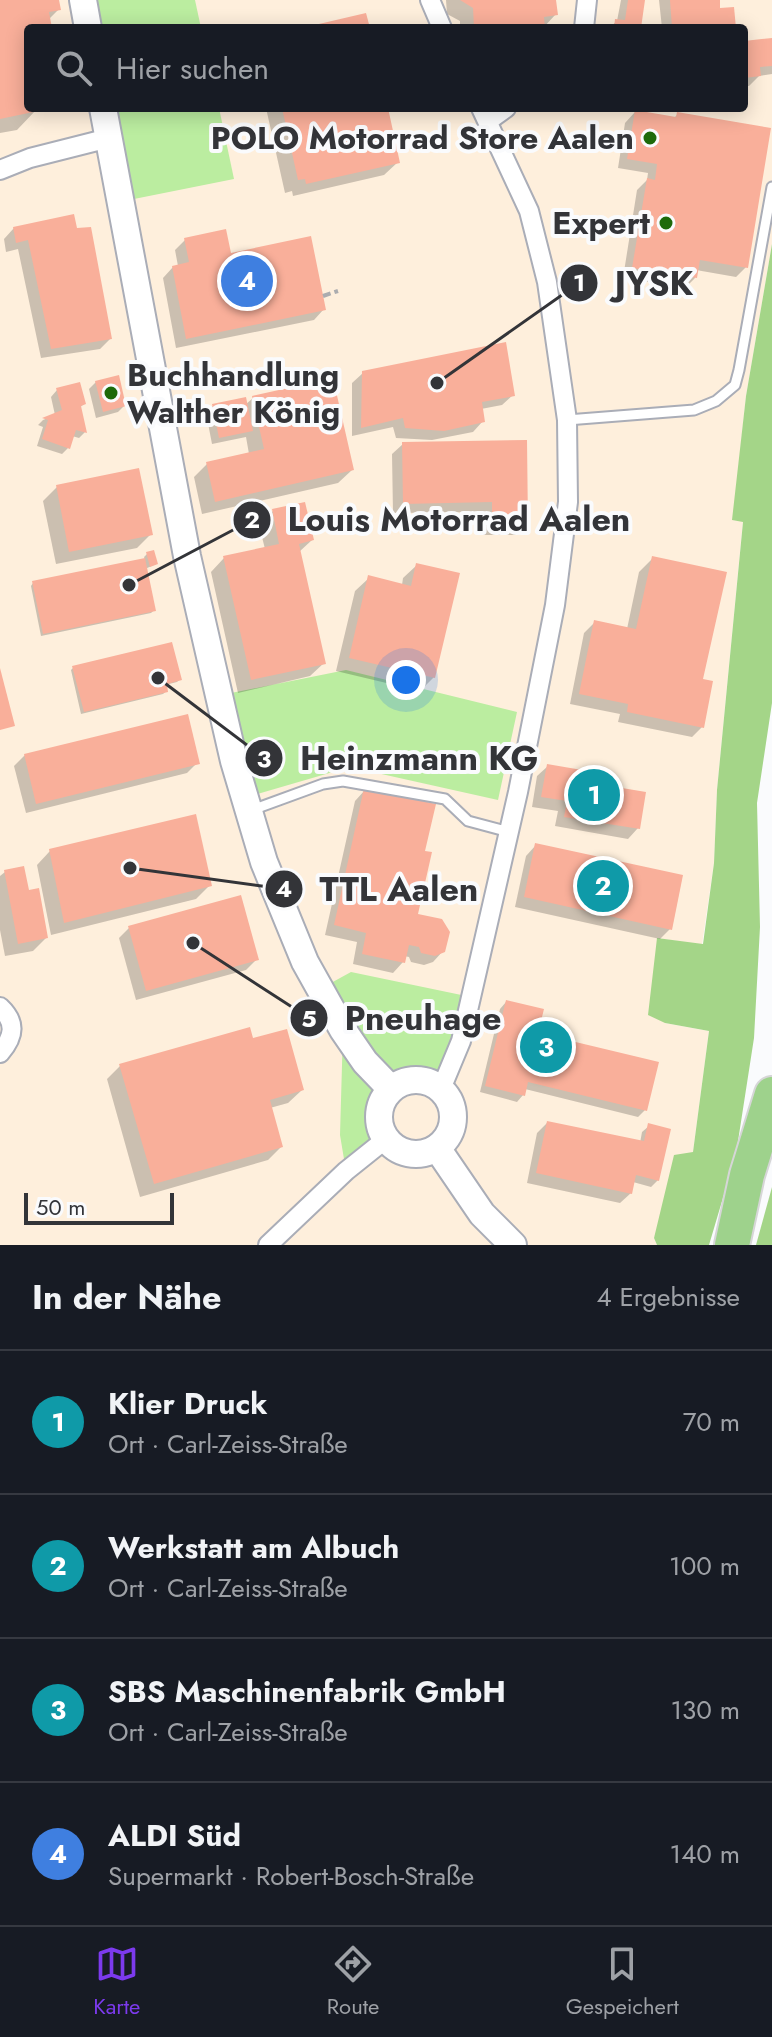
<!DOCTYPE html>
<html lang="de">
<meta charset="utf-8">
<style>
body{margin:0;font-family:Jost,sans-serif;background:#20242c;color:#f1f3f6}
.scale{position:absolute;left:24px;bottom:20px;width:150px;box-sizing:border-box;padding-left:8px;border:4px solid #333438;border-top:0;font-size:22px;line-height:28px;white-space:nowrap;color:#333438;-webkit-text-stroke:6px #fafbfd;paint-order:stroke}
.you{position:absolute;left:406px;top:680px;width:28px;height:28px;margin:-20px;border:6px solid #fff;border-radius:50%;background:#1a73e8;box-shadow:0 0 0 12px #1a73e833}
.badge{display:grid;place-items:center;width:52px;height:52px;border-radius:50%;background:#7c3aed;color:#fff;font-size:26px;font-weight:700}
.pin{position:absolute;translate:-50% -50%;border:4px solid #fff;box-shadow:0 2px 8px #0006}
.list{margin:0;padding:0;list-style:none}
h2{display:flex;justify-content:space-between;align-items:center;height:104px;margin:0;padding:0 32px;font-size:34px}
h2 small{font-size:26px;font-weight:400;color:#9ea1a6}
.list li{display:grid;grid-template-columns:52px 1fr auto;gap:24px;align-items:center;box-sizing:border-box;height:144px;padding:0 32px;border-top:2px solid #363941}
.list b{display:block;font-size:30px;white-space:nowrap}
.list p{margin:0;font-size:26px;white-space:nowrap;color:#9ea1a6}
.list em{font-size:26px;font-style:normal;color:#9ea1a6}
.icon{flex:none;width:44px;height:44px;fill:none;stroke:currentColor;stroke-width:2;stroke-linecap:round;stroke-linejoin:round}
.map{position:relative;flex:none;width:772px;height:1245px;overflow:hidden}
.search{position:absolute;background:#171b24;box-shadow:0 4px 20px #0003;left:24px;right:24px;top:24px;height:88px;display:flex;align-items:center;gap:20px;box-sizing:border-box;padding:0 28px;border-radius:8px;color:#9ea1a6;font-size:30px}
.sheet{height:680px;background:#171b24}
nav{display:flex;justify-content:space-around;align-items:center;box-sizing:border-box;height:112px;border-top:2px solid #363941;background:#171b24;font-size:22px;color:#9ea1a6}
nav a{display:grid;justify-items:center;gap:4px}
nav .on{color:#7c3aed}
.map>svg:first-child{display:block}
</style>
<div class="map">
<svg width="772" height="1245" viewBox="0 0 772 1245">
<rect width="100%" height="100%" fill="#fafbfd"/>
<path fill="#feefdc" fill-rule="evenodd" d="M0 0H772V244L746 396 733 520 743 521 717 790 714 863 702 945 657 938 665 1023 709 1031 693 1152 654 1238 657 1245H0ZM28 28H744V108H28Z"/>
<g fill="#bbeda0">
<path d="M92 0H195L201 28H98Z"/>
<path d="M112 108H219L234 179 129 200Z"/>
<path d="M346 670 517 712 498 800 350 767 251 796 226 694Z"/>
<path d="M351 972 471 997 441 1089C401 1063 366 1096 386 1139L346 1171 340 1135 343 1030 320 989Z"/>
</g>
<g fill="#a4d588">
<path d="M772 244V703L757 803 760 927 754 1038 736 1154 709 1245H657L654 1238 674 1155 693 1152 709 1031 665 1023 648 1015 657 938 703 944 714 863 717 790 743 522 732 520 746 396Z"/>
<path d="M772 1187V1245H756Z"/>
</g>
<g fill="#0003">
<path d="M0 0H57L59 9 48 20 50 28H28V59H26L28 70V108H36V110L17 130 0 133Z"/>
<path d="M446 0H554L556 14 543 28H460V21L447 14Z"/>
<path d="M621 0H643L639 28H609L617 21Z"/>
<path d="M659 0H718V10L734 28H662Z"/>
<path d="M772 40V74L759 76 749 86H744V43Z"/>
<path d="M266 108H386L398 162 384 175 293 196 292 191 285 193Z"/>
<path d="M635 112 673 119 677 115 746 267 736 277 696 270 695 278 685 288 623 278 637 190 647 180 648 173 618 168 625 123Z"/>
<path d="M72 216 110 339 100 349 41 358 18 249 6 252 4 239 14 228Z"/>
<path d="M185 240 229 256 324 309 314 320 176 348 163 278 173 267 178 266 175 250Z"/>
<path d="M363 373 513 395 502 405 481 409 483 421 473 432 432 440 396 438 393 427 352 436V383Z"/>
<path d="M96 382 124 406 118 412 96 418 89 389Z"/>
<path d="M57 390 84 404 79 408 85 432 79 438 72 436 68 448 62 454 37 446 43 427 38 425 43 420 55 415 51 397Z"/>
<path d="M253 398 352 470 338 483 202 514 194 477 207 464 249 454 246 437 212 444 206 413 213 406 245 405Z"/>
<path d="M525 442 526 524 516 535H483V512L393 513 392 454 403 444Z"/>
<path d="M57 487 151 534 137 548 56 564 43 501Z"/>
<path d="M273 511 312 540 299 552 324 663 310 676 238 693 211 572 224 558 265 549 259 525Z"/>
<path d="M147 554 156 564 145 569 154 610 151 613 41 636 31 586 33 583 145 560 144 557Z"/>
<path d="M653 558 701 680 702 727 692 737 618 722 620 714 570 704 584 633 595 622 627 629 639 572Z"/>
<path d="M417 565 434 677 420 691 336 671 355 591 369 578 402 585 403 578Z"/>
<path d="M73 668 179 680 177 682 165 685 166 691 163 694 81 714 71 670Z"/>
<path d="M25 755 197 763 187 773 26 813 14 766Z"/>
<path d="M548 766 577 783 638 828 628 839 555 826 558 811 532 807 537 776Z"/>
<path d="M365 790 423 852 416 915 443 951 433 962 424 965 411 962 409 957 404 956 403 962 393 973 353 964 357 942 325 935 355 801Z"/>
<path d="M536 845 670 929 660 939 515 907 526 856Z"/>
<path d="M50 851 209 886 196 899 51 935 37 865Z"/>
<path d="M5 872 27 892 46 938 33 951 5 956 0 930V876Z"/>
<path d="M129 928 257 959 246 970 136 1000 119 938Z"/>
<path d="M506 1002 536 1034 645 1110 638 1117 525 1089 523 1095 517 1102 480 1092 500 1009Z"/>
<path d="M252 1041 302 1090 288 1103 270 1108 281 1147 268 1160 140 1197 107 1079 120 1066Z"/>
<path d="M547 1123 640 1143 642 1132 649 1126 658 1180 651 1187 633 1182 631 1193 620 1203 527 1183 537 1133Z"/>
</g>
<g fill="#f9af9a">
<path d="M0 0H59L61 10 49 12 52 28H28V45H25L28 60V108H38V111L0 119Z"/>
<path d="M460 0H556L558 15 544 17 545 28H474L473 8Z"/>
<path d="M628 0H645L641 28H614L615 19 625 20Z"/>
<path d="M670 0H720V8L734 7 736 28H672Z"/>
<path d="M366 13 370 28H306V27Z"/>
<path d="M772 38V66L760 67 761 76 744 78V41Z"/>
<path d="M282 108H388L400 163 306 184 305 179 298 180Z"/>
<path d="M635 110 676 117 677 112 771 128 748 268 700 260 697 278 632 268 647 178 655 180 657 164 627 159Z"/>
<path d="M74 214 77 228 91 227 112 339 51 349 28 240 16 243 13 227Z"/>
<path d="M226 229 231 253 311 236 326 310 186 339 172 266 189 262 184 238Z"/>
<path d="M506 342 515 396 482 402 485 422 444 431 405 428 403 418 361 428 362 371Z"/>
<path d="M119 375 126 406 103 412 95 381Z"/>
<path d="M333 378 354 470 215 502 206 462 264 449 252 396Z"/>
<path d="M80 382 86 404 81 406 87 433 76 430 70 449 42 439 48 420 42 418 62 410 56 388Z"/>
<path d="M246 397 253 431 219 438 212 404Z"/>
<path d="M527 440 528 525 492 526V502L403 504 402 442Z"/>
<path d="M139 468 153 535 69 552 56 485Z"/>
<path d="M305 502 314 540 299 544 326 664 251 680 223 556 279 544 272 509Z"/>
<path d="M154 550 158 564 150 567 146 552Z"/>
<path d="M652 556 727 572 703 679 713 681 704 728 627 712 628 704 579 694 594 620 636 629Z"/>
<path d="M145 558 156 611 43 634 32 581Z"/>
<path d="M416 563 460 573 435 678 349 658 368 575 411 586Z"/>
<path d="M172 642 182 680 167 684 168 692 84 712 72 666Z"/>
<path d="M0 668 15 726 0 730Z"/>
<path d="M188 714 200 764 36 804 24 754Z"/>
<path d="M547 764 582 770 580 781 646 792 640 829 564 817 567 801 541 797Z"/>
<path d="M364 788 436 804 425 851 432 852 418 914 442 919 450 932 445 952 435 956 421 953 419 947 409 945 405 963 362 954 366 933 334 925Z"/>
<path d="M196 814 212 886 64 923 49 849Z"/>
<path d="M535 843 683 875 672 930 524 897Z"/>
<path d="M24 866 29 890 39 888 48 938 18 944 4 870Z"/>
<path d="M241 895 259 960 146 991 128 926Z"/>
<path d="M506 1000 544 1009 538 1033 659 1062 647 1111 528 1082 525 1096 485 1086Z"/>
<path d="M250 1027 253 1038 287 1029 304 1090 270 1100 283 1147 154 1184 119 1064Z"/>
<path d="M547 1121 644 1141 648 1123 671 1129 659 1181 636 1175 632 1194 536 1173Z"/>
</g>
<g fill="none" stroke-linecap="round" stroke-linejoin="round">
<defs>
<g id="lane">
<path d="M567 420 694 410 716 401 735 385 739 370 772 187"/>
<path d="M252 810 323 784 343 781 445 799 468 821 509 832"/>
</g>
<g id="street">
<path d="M430 0 442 28"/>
<path d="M584 28 587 0"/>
<path d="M488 121 506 108"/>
<path d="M0 170 30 158 109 138"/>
<path d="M0 1007C17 1023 14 1037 0 1053"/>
<path d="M441 1089 461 1041 518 792 555 605 568 502 567 420 547 282 529 211 481 108"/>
<path d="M268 1245 346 1171 386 1139"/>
</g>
<g id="secondary">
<path d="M83 0 88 28"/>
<path d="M103 108 187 556 234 761 264 862 305 962 343 1030 365 1062 391 1089"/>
<circle cx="416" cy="1117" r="37"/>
<path d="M437 1148 482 1214 513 1245"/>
</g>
<path id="highway" d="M732 1245 747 1175 772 1094"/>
</defs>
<use href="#lane" stroke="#aaadb7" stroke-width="13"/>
<use href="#street" stroke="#aaadb7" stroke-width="22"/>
<use href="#secondary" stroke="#aaadb7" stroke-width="30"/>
<use href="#highway" stroke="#d6d6d7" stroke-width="38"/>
<path stroke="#abacaf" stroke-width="4" stroke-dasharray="8 4" stroke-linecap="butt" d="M323 296 338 291"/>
<use href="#lane" stroke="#fff" stroke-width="9"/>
<use href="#street" stroke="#fff" stroke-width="18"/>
<use href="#secondary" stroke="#fff" stroke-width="26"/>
<use href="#highway" stroke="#9ed28c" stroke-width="34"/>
</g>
<g fill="#1e6a0a" stroke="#fafbfd" stroke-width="3">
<circle cx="650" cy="138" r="8"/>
<circle cx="666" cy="223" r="8"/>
<circle cx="111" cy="393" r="8"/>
</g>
<g text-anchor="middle" stroke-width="8" stroke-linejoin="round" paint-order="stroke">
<g font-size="32" font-weight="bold" fill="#333438" stroke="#fafbfd" text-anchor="end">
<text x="634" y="149">POLO Motorrad Store Aalen</text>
<text x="650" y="234">Expert</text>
<text x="127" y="386" text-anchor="start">Buchhandlung<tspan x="127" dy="37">Walther König</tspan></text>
</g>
</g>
<path fill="none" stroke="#333438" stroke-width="3" d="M437 383L579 283M129 585L252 520M158 678L264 758M130 868L284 889M193 943L309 1018"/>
<g fill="#333438" stroke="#fafbfd" stroke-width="3">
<circle cx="437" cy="383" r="8"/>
<circle cx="129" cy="585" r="8"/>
<circle cx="158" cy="678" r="8"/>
<circle cx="130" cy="868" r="8"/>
<circle cx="193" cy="943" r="8"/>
<circle cx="579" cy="283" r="20"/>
<circle cx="252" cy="520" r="20"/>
<circle cx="264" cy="758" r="20"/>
<circle cx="284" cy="889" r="20"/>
<circle cx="309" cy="1018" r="20"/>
</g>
<g font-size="24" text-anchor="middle" font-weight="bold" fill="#fff">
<text x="579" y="291">1</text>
<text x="252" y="528">2</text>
<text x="264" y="767">3</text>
<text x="284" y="897">4</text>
<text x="309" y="1027">5</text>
</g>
<g font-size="34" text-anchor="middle" font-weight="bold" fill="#333438" stroke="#fafbfd" stroke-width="8" stroke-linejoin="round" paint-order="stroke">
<text x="654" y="295">JYSK</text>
<text x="459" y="531">Louis Motorrad Aalen</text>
<text x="419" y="770">Heinzmann KG</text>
<text x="399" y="901">TTL Aalen</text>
<text x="423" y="1030">Pneuhage</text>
</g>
</svg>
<div class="scale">50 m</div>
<div class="you"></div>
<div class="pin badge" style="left:594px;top:795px;background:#0f9aa8">1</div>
<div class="pin badge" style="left:603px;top:886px;background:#0f9aa8">2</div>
<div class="pin badge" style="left:546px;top:1047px;background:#0f9aa8">3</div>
<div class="pin badge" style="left:247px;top:281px;background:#3f7fe0">4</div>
<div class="search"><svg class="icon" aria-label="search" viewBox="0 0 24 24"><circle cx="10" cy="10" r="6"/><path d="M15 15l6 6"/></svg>Hier suchen</div>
</div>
<section class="sheet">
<h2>In der Nähe<small>4 Ergebnisse</small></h2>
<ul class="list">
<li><span class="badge" style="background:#0f9aa8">1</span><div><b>Klier Druck</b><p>Ort · Carl-Zeiss-Straße</p></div><em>70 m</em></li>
<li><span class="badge" style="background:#0f9aa8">2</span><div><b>Werkstatt am Albuch</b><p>Ort · Carl-Zeiss-Straße</p></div><em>100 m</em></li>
<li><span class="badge" style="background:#0f9aa8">3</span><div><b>SBS Maschinenfabrik GmbH</b><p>Ort · Carl-Zeiss-Straße</p></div><em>130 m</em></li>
<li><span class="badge" style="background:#3f7fe0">4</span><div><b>ALDI Süd</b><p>Supermarkt · Robert-Bosch-Straße</p></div><em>140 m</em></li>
</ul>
</section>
<nav>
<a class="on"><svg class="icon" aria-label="map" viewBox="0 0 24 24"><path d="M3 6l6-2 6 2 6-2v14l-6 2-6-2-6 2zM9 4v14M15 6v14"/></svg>Karte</a>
<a><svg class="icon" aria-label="directions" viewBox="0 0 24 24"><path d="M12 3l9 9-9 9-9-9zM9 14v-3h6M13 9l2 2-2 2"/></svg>Route</a>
<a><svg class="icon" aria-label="saved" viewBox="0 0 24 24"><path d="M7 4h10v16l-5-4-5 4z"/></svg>Gespeichert</a>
</nav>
